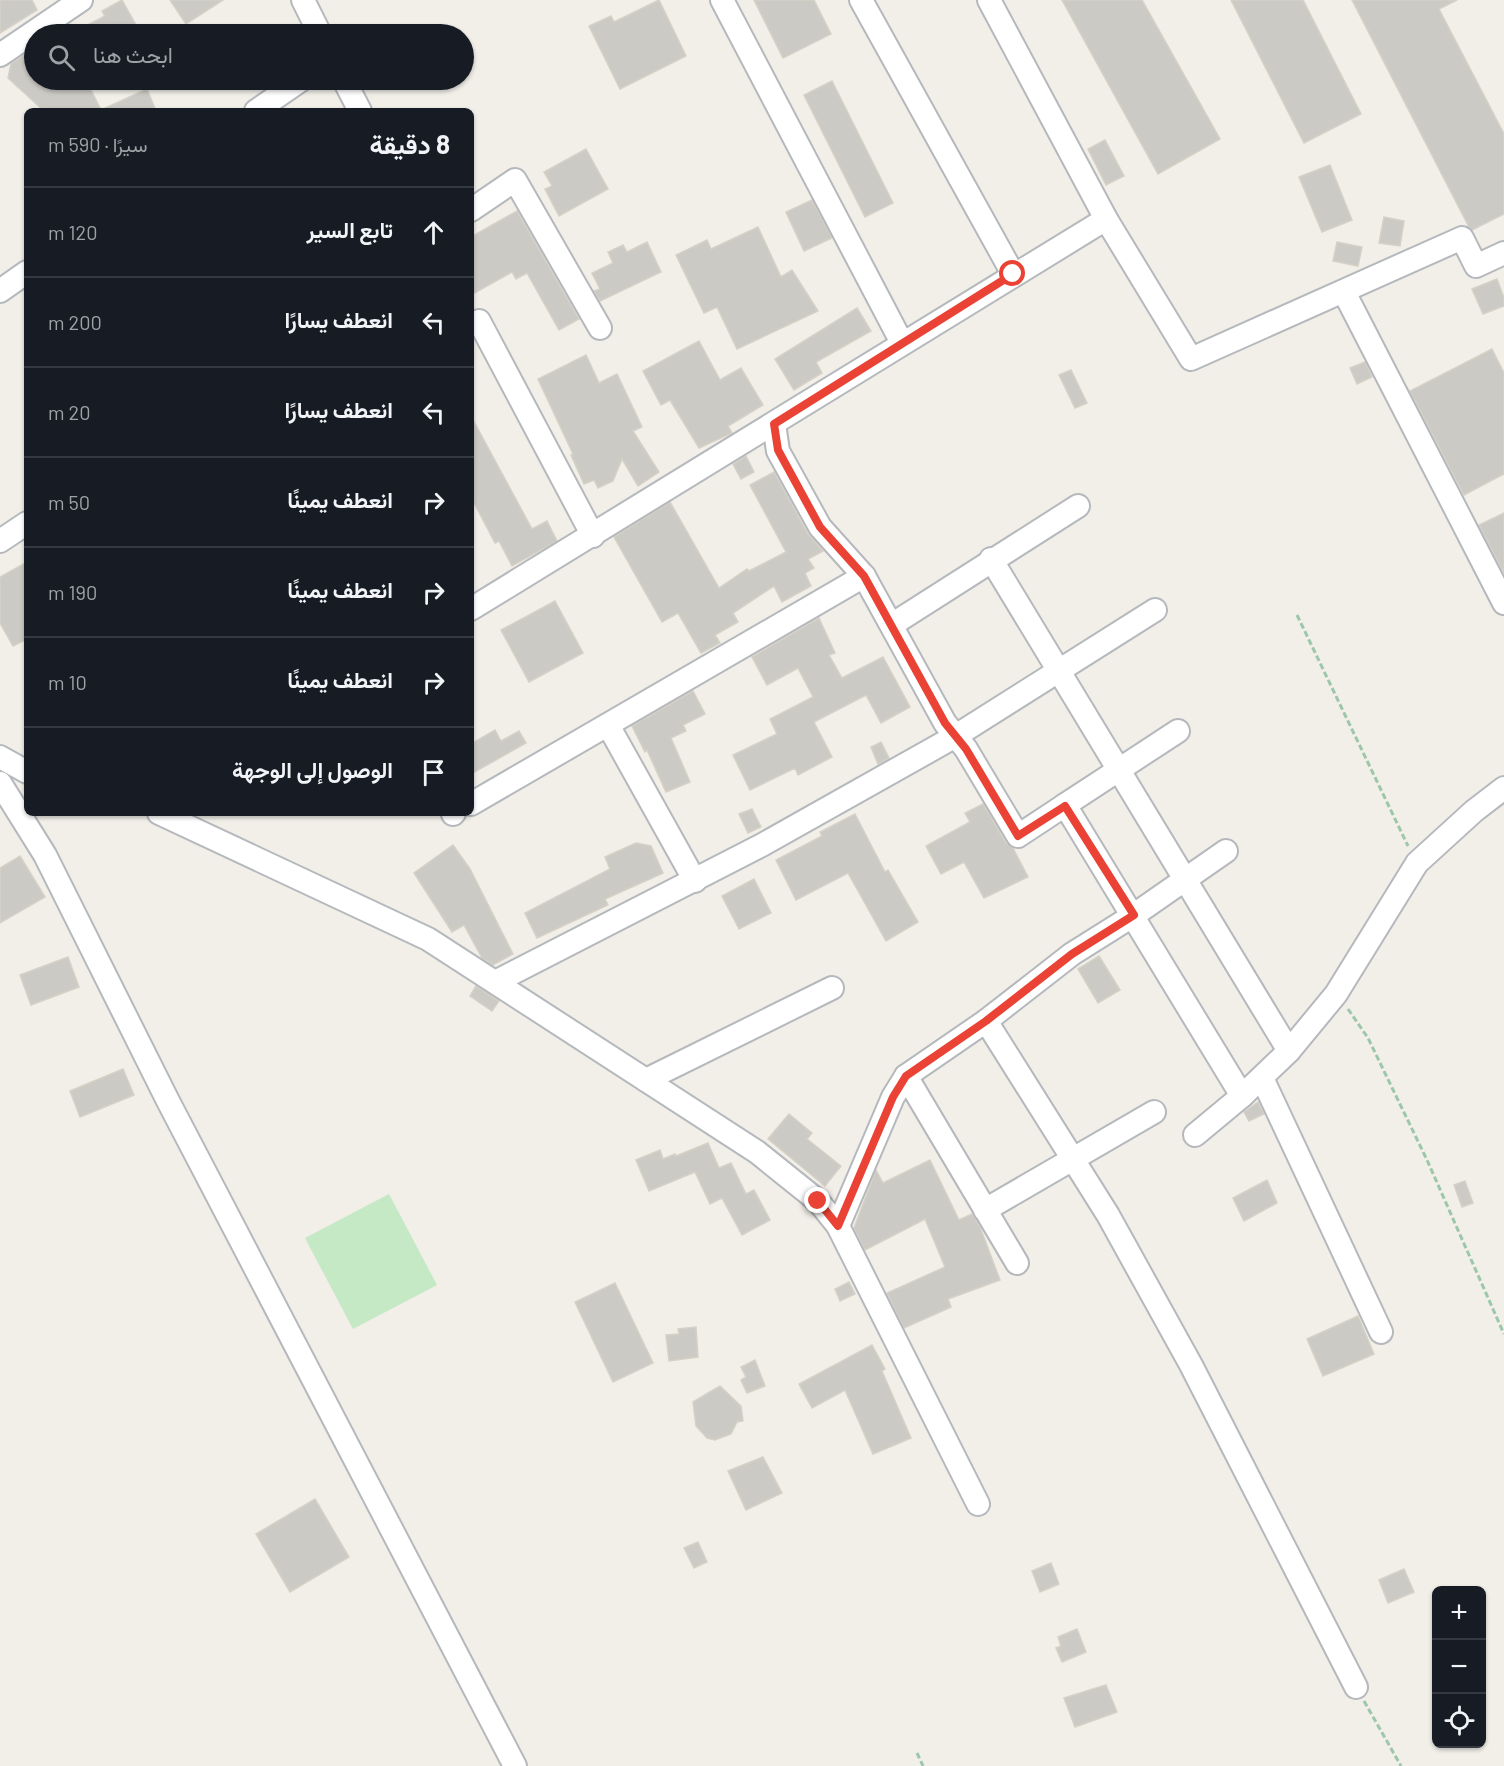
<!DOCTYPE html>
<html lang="ar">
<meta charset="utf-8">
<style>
body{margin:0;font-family:Barlow,Vazirmatn,sans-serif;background:#20242c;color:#f1f3f6;direction:rtl}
.controls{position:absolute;right:18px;bottom:18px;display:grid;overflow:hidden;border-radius:9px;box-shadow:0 2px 4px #0004}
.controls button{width:54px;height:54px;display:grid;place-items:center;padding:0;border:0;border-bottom:2px solid #363941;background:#171b24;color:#f1f3f6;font:30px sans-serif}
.stop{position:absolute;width:18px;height:18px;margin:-14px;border:4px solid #ea4335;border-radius:50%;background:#fff}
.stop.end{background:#ea4335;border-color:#fff;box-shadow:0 2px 6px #0008}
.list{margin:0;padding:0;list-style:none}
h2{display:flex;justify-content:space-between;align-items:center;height:78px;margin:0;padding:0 24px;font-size:26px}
h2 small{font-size:20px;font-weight:400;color:#9ea1a6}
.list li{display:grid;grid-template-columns:39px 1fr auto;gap:18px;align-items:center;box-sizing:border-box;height:90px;padding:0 24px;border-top:2px solid #363941}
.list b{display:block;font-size:22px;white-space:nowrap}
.list em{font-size:20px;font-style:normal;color:#9ea1a6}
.icon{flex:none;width:33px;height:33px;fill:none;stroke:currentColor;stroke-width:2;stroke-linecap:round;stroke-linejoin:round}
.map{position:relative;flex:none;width:1504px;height:1766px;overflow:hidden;direction:ltr}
.search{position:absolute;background:#171b24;box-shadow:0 2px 4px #0004;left:24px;top:24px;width:450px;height:66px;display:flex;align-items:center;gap:15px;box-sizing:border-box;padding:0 21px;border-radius:33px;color:#9ea1a6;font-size:22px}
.panel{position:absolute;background:#171b24;box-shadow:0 2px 4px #0004;left:24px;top:108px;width:450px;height:708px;border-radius:9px;direction:rtl}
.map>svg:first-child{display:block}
</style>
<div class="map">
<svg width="1504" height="1766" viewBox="0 0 1504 1766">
<rect width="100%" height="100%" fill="#f1efe8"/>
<path fill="#c5e8c5" d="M389 1194 437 1285 353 1329 305 1238Z"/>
<g fill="#cccac5" stroke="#d6d1c6" stroke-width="1.5">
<path d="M0 0H32L37 10 0 33Z"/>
<path d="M122 0 141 34H70L105 16 102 11Z"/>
<path d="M170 0H223L186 24Z"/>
<path d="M659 0 686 56 620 89 589 26 611 16 614 22Z"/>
<path d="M754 0H814L831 34 783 58Z"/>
<path d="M1062 0H1142L1220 139 1158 174Z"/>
<path d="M1231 0H1303L1361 114 1304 143Z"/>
<path d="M1352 0H1457L1439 9 1504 134V214L1472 230 1469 227Z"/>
<path d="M34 53V80H86L101 110 147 89 156 111H44L8 78 11 64 26 54Z"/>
<path d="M832 81 893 203 865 217 804 95Z"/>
<path d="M1105 140 1124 176 1106 185 1088 149Z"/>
<path d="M586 149 608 189 559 216 545 189 552 186 544 172Z"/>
<path d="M1330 165 1352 220 1322 232 1299 177Z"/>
<path d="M812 200 832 238 804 251 786 212Z"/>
<path d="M517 211 579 319 559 330 527 273 516 279 512 272 471 295V237Z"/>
<path d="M1384 217 1404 221 1400 246 1379 243Z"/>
<path d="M758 227 781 277 792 270 818 311 737 349 717 307 704 313 676 255 707 240 711 249Z"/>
<path d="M647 242 661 272 600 301 594 291 600 289 592 273 613 263 608 252 623 245 627 252Z"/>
<path d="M1337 242 1362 247 1358 266 1333 261Z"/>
<path d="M1497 279 1504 298V306L1483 314 1472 289Z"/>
<path d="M857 308 871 331 816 362 822 373 794 390 775 359Z"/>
<path d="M699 341 720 380 741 368 763 405 728 426 732 433 699 448 670 400 661 405 643 371Z"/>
<path d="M1492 349 1504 373V474L1464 495 1410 391Z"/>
<path d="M586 355 599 383 617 374 642 427 633 431 659 472 638 486 622 459 613 481 598 488 594 480 584 484 571 455 573 454 538 379Z"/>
<path d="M1365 362 1372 377 1357 384 1350 368Z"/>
<path d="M1071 370 1087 403 1075 408 1059 375Z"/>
<path d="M471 416 532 529 547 521 557 541 512 566 499 541 495 543 471 497Z"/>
<path d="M746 456 754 472 741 479 733 464Z"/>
<path d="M774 472 808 534 823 551 808 559 814 568 805 573 811 586 782 602 774 586 733 613 738 622 715 635 720 643 701 653 678 613 662 622 614 537 670 502 719 588 747 569 749 571 786 552 750 485Z"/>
<path d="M1504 513V573L1479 525Z"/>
<path d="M27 562V639L13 646 0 623V577Z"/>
<path d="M555 601 583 653 529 682 501 630Z"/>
<path d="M819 618 835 653 829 655 842 678 883 657 910 707 881 723 866 695 814 722 832 757 798 775 795 768 750 790 733 755 777 734 770 719 813 697 798 668 767 685 752 657Z"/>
<path d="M693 691 705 714 683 725 686 731 671 738 690 782 666 792 647 750 645 752 632 726Z"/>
<path d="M495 730 501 741 519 731 526 743 471 774V744Z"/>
<path d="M881 742 889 758 878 764 871 747Z"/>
<path d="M983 804 1006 843 1013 848 1028 877 984 898 964 862 941 874 926 846 970 822 965 813Z"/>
<path d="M752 809 761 827 748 833 739 814Z"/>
<path d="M855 814 885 872 888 870 918 922 886 941 848 873 796 900 776 860 822 836 820 832Z"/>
<path d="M636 843 651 846 663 873 605 899 608 905 537 938 525 913 610 869 605 857Z"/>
<path d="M453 845 470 869 513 954 493 965 482 958 464 925 452 932 414 873Z"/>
<path d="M20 856 45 897 0 923V868Z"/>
<path d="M754 879 771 913 739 929 722 896Z"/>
<path d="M1099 956 1120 990 1098 1003 1078 969Z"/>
<path d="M68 957 79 987 31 1005 20 975Z"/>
<path d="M476 986 499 1001 492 1011 470 996Z"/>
<path d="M123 1069 134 1095 80 1117 70 1091Z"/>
<path d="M1258 1102 1264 1114 1249 1121 1244 1112Z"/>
<path d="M789 1114 812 1133 807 1139 841 1166 825 1186 768 1139Z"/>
<path d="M708 1143 719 1168 731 1163 746 1194 754 1190 770 1220 742 1235 722 1198 710 1204 695 1172 649 1191 636 1160 660 1150 663 1159 675 1154 676 1156Z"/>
<path d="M930 1160 959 1220 972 1214 980 1227 1000 1280 948 1299 951 1307 904 1328 887 1293 945 1267 925 1219 865 1250 854 1228 876 1170 883 1183Z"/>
<path d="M1267 1180 1277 1203 1244 1221 1233 1198Z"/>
<path d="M1465 1181 1473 1203 1462 1207 1454 1185Z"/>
<path d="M849 1282 855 1294 840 1301 835 1289Z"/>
<path d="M615 1283 653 1363 613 1382 575 1302Z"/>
<path d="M1358 1316 1374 1354 1323 1376 1307 1339Z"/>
<path d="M696 1327 698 1357 669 1361 666 1335 679 1334 678 1329Z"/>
<path d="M872 1345 885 1369 882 1371 911 1438 873 1454 845 1390 812 1408 799 1384Z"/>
<path d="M755 1360 765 1386 747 1393 741 1380 746 1377 741 1367Z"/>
<path d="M720 1386 741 1406 743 1421 737 1422 731 1434 715 1440 707 1438 696 1426 693 1402Z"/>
<path d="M763 1457 782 1493 746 1510 728 1471Z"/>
<path d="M315 1499 349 1557 290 1592 256 1534Z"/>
<path d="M698 1542 707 1562 694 1568 684 1548Z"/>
<path d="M1051 1563 1059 1584 1040 1592 1032 1571Z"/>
<path d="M1404 1569 1414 1592 1388 1603 1379 1580Z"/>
<path d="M1077 1629 1086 1652 1062 1662 1056 1648 1061 1646 1058 1637Z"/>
<path d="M1106 1685 1117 1712 1075 1727 1064 1698Z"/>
</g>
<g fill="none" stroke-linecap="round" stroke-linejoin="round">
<defs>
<g id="minor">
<path d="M303 0 320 34"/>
<path d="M722 0 902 343"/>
<path d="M861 0 1013 274"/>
<path d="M989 0 1106 219 1191 359 1462 238 1476 266 1504 253"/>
<path d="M0 55 81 0"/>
<path d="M344 80 360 111"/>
<path d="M256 111 301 80"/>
<path d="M471 210 515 180 600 328"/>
<path d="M0 291 27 272"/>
<path d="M1344 292 1504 603"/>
<path d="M479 321 593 536"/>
<path d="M774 424 778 451 820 527 864 576 945 723 966 749 1018 836 1065 805 1242 1096"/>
<path d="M0 541 27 523"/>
<path d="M991 559 1289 1051"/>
<path d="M471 609 1106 219"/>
<path d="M893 624 1078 506"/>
<path d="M608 725 695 881"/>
<path d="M0 757 27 772"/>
<path d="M0 783 45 855 168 1101 515 1766"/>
<path d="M471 804 864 576"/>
<path d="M1065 805 1178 731"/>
<path d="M159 813 428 939 757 1152 818 1201 838 1226 978 1504"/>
<path d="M453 814 454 813"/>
<path d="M495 982 762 845 954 737 1155 610"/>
<path d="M986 1021 1108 1215 1191 1365 1356 1687"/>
<path d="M906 1076 1017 1263"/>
<path d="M1262 1078 1381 1332"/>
<path d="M646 1080 832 988"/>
<path d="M1195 1135 1242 1096 1289 1051 1336 994 1417 863 1474 811 1504 788"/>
<path d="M985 1210 1154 1112"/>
<path d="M838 1226 893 1097 906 1076 986 1021 1072 954 1134 915 1226 851"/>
</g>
</defs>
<use href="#minor" stroke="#b5b8bc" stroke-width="26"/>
<g stroke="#9cc7a9" stroke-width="3" stroke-dasharray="6 3" stroke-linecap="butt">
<path d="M1297 615 1408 846"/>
<path d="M1348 1009 1368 1038 1427 1160 1504 1334"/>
<path d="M1364 1701 1401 1766"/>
<path d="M917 1753 923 1766"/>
</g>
<use href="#minor" stroke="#fff" stroke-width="22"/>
</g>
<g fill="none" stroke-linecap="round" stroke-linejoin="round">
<path stroke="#ea4335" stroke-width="8" d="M818 1201 838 1226 893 1097 906 1076 986 1021 1072 954 1134 915 1065 806 1018 836 966 749 945 723 864 576 820 527 778 450 774 424 1013 274"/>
</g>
</svg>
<div class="controls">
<button>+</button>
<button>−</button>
<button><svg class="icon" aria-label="locate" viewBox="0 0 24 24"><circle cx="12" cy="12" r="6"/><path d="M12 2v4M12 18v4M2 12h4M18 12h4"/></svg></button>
</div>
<div class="stop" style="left:1013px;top:274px"></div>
<div class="stop end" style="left:818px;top:1201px"></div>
<div class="search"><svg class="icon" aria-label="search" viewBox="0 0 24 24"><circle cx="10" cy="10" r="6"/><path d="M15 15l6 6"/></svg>ابحث هنا</div>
<section class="panel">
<h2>8 دقيقة<small>سيرًا · 590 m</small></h2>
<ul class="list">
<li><svg class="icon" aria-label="ahead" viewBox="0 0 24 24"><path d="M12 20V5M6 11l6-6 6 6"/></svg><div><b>تابع السير</b></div><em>120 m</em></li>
<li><svg class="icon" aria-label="left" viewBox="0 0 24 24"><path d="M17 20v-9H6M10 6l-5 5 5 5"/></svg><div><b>انعطف يسارًا</b></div><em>200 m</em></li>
<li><svg class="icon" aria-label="left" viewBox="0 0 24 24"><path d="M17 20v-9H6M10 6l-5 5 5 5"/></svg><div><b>انعطف يسارًا</b></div><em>20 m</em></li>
<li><svg class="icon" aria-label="right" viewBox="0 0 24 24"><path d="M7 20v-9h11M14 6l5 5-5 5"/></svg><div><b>انعطف يمينًا</b></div><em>50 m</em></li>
<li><svg class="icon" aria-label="right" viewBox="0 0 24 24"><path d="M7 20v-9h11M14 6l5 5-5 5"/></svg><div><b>انعطف يمينًا</b></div><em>190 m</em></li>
<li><svg class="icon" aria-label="right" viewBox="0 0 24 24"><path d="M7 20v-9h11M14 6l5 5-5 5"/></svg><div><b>انعطف يمينًا</b></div><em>10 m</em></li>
<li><svg class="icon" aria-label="arrive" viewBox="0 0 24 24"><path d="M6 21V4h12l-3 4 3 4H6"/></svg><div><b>الوصول إلى الوجهة</b></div></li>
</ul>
</section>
</div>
